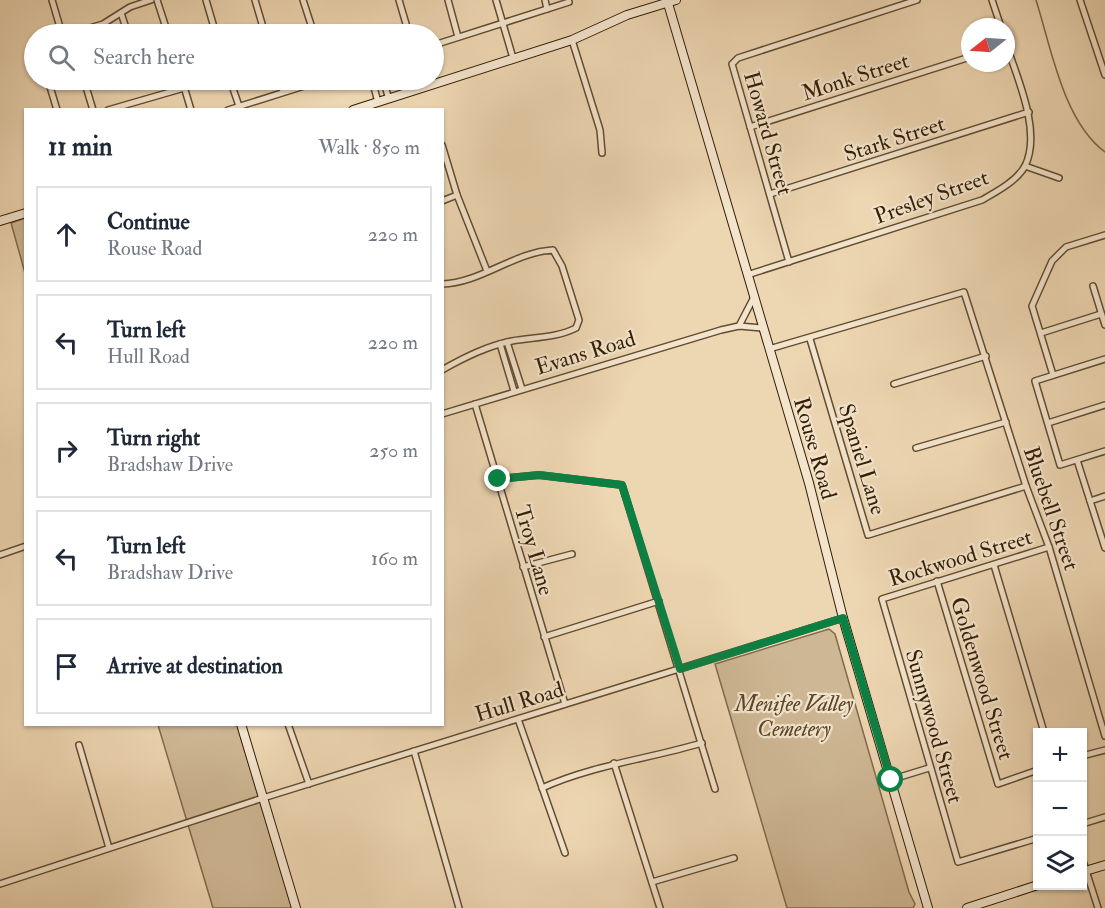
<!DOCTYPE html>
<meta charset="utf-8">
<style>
body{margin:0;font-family:"IM FELL Double Pica",serif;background:#f6f6f7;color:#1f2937}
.controls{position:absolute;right:18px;bottom:18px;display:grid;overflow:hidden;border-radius:0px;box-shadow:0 2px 4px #0004}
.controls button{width:54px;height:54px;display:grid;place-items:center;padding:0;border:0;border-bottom:2px solid #e0e1e3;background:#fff;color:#1f2937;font:30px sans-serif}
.compass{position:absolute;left:961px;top:18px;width:54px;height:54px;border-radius:50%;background:#fff;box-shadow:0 2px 4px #0004;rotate:253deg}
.stop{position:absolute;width:18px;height:18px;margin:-14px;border:4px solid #0b8043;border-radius:50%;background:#fff}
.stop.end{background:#0b8043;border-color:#fff;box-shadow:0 2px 6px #0008}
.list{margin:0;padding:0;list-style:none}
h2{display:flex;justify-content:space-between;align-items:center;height:78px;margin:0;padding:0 24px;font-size:26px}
h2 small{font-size:20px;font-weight:400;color:#747a83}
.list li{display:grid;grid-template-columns:39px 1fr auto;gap:18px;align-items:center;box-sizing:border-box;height:96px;margin:0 12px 12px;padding:0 12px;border:2px solid #e0e1e3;border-radius:0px}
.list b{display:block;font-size:22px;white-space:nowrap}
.list p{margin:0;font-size:20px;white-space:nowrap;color:#747a83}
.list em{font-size:20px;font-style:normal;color:#747a83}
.icon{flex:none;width:33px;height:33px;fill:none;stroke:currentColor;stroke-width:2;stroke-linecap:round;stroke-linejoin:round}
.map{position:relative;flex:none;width:1105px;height:908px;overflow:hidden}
.search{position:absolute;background:#fff;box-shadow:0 2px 4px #0004;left:24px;top:24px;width:420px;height:66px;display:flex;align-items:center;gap:15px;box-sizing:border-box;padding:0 21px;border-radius:33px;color:#747a83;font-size:22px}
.panel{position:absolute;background:#fff;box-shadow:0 2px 4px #0004;left:24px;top:108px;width:420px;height:618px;border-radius:0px}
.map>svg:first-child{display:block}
</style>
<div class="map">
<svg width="1105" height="908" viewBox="0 0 1105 908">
<rect width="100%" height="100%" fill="#edd6b2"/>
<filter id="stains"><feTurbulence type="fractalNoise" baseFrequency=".00333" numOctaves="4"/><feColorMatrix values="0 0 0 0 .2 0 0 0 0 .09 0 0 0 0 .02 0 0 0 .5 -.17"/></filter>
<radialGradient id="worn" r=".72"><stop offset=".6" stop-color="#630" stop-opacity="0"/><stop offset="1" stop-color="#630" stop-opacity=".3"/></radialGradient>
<g fill="#ceb794" stroke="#816a4c" stroke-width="1.5">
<path d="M25 218H26L25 273 11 223Z"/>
<path d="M829 629 835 634 909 892 915 904 913 908H787L715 664Z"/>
<path d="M158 725H237L292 908H213Z"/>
</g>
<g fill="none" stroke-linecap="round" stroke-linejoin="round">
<path stroke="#7d6748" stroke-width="1.5" d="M1036 0C1051 47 1063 121 1105 152"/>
<defs>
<g id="street">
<path d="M52 0 62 34"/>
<path d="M157 0 168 34"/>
<path d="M206 0 216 34"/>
<path d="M255 0 265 34"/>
<path d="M303 0 314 34"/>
<path d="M399 0 409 34"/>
<path d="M448 0 458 37"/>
<path d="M496 0 513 58"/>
<path d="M545 0 547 9"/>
<path d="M992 0 1001 27"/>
<path d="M1080 0 1105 75"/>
<path d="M121 13 128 34"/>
<path d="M70 34 103 24 130 7 151 0"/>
<path d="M572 40 600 130 602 153"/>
<path d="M434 45 569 2"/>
<path d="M48 80 57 110"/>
<path d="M84 80 93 110"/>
<path d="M182 80 191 110"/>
<path d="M230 80 239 106"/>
<path d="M280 80 283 92"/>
<path d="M372 80 378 102"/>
<path d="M383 80 389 99"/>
<path d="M108 110 184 88"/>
<path d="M228 110 323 80"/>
<path d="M750 127 970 57"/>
<path d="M442 145 457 195 487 271"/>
<path d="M1025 166 1059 178"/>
<path d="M770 194 1029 112"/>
<path d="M442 201 457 195"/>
<path d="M789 262 732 64 738 58 917 0"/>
<path d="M747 275 982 200C996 192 1017 181 1025 166 1042 132 1017 77 1006 44"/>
<path d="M442 284C481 283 514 252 553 250L562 266 579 320 576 328C556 338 534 337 512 341 487 346 465 357 442 370"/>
<path d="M1093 286 1105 325"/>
<path d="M739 326 753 299"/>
<path d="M1041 333 1101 314"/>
<path d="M810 339 868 535 1026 486"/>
<path d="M507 342 522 389"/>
<path d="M500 344 514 391"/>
<path d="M769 349 964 292 1026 486 1049 547 1105 736"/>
<path d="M1105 359 1035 381 1060 465 1105 451"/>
<path d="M1053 375 1032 306 1052 261 1066 247 1105 235"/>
<path d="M894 384 986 356"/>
<path d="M475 404 565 704"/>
<path d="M442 414 721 330 739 326 762 328"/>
<path d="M1048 423 1105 405"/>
<path d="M916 448 1006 422"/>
<path d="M1077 460 1105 548"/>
<path d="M498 479 539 475 622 485 715 789"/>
<path d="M1090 501 1105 496"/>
<path d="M0 555 26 546"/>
<path d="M994 565 1044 732"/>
<path d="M523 567 572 554"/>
<path d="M937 581 998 784 1038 770"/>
<path d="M544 637 659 601"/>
<path d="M518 719 565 853"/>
<path d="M288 724 309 784"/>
<path d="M79 745 109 848"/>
<path d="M414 751 459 908"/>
<path d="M1082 756 1105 750"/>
<path d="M614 763 660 908"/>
<path d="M890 780 929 768"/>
<path d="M542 788C593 765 648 759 702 743"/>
<path d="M1082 824 1105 817"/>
<path d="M1038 838 958 862 882 599 1049 547"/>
<path d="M1082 858 1098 908"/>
<path d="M652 882 734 858"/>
<path d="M0 884 263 798 843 618"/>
</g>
<g id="secondary">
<path d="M667 0 809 483 843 618 928 908"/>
<path d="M353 110 572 40 627 15 676 0"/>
<path d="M0 221 26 213"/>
<path d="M241 724 296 908"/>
<path d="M1082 872 1105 865"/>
<path d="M967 908 1038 885"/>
</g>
</defs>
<use href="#street" stroke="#624c2f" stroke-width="8"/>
<use href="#secondary" stroke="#341e03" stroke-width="10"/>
<use href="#street" stroke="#f3e4cd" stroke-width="5"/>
<use href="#secondary" stroke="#f3e4cd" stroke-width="8"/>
</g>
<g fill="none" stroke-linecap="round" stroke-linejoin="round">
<path stroke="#0b8043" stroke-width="8" d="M498 479 539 475 622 485 680 669 843 618 891 780"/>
</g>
<g text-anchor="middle" stroke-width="4.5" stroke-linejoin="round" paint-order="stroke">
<g font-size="22" fill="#341e03" stroke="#f3e4cd">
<text transform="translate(855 76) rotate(-18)" y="8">Monk Street</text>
<text transform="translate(769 133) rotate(74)" y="8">Howard Street</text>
<text transform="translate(894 138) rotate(-18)" y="8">Stark Street</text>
<text transform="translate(931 196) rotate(-20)" y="8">Presley Street</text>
<text transform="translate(585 352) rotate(-17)" y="8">Evans Road</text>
<text transform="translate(816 448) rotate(74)" y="8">Rouse Road</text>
<text transform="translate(863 459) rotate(73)" y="8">Spaniel Lane</text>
<text transform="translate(1052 508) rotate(71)" y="8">Bluebell Street</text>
<text transform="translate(535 550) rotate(74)" y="8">Troy Lane</text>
<text transform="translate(960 557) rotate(-17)" y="8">Rockwood Street</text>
<text transform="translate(983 678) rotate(73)" y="8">Goldenwood Street</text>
<text transform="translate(519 701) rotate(-17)" y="8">Hull Road</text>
<text transform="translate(935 726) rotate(74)" y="8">Sunnywood Street</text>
</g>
<g font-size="22" font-style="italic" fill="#5a4427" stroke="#f3e4cd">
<text x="794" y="711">Menifee Valley<tspan x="794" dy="25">Cemetery</tspan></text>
</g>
</g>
<rect width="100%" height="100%" filter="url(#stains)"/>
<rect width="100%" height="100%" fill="url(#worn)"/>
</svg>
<div class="controls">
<button>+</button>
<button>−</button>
<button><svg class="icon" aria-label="layers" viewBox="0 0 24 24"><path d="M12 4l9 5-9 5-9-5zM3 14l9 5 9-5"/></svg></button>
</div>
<svg class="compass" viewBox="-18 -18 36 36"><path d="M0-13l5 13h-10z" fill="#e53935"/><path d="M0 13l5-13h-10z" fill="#747a83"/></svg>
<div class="stop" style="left:891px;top:780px"></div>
<div class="stop end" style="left:498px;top:479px"></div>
<div class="search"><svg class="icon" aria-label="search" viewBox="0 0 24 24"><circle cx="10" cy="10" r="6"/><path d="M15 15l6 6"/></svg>Search here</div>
<section class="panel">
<h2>11 min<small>Walk · 850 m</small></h2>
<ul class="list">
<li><svg class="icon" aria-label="ahead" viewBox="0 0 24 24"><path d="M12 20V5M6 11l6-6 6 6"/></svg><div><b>Continue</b><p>Rouse Road</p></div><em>220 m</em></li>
<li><svg class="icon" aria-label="left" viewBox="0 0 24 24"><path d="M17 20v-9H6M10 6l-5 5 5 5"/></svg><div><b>Turn left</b><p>Hull Road</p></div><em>220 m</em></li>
<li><svg class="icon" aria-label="right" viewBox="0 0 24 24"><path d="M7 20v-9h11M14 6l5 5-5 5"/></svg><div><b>Turn right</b><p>Bradshaw Drive</p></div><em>250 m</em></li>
<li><svg class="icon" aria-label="left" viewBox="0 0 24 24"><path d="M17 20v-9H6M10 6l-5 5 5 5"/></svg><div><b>Turn left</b><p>Bradshaw Drive</p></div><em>160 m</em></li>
<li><svg class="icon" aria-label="arrive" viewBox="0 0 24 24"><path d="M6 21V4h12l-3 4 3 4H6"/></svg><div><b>Arrive at destination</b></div></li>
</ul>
</section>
</div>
